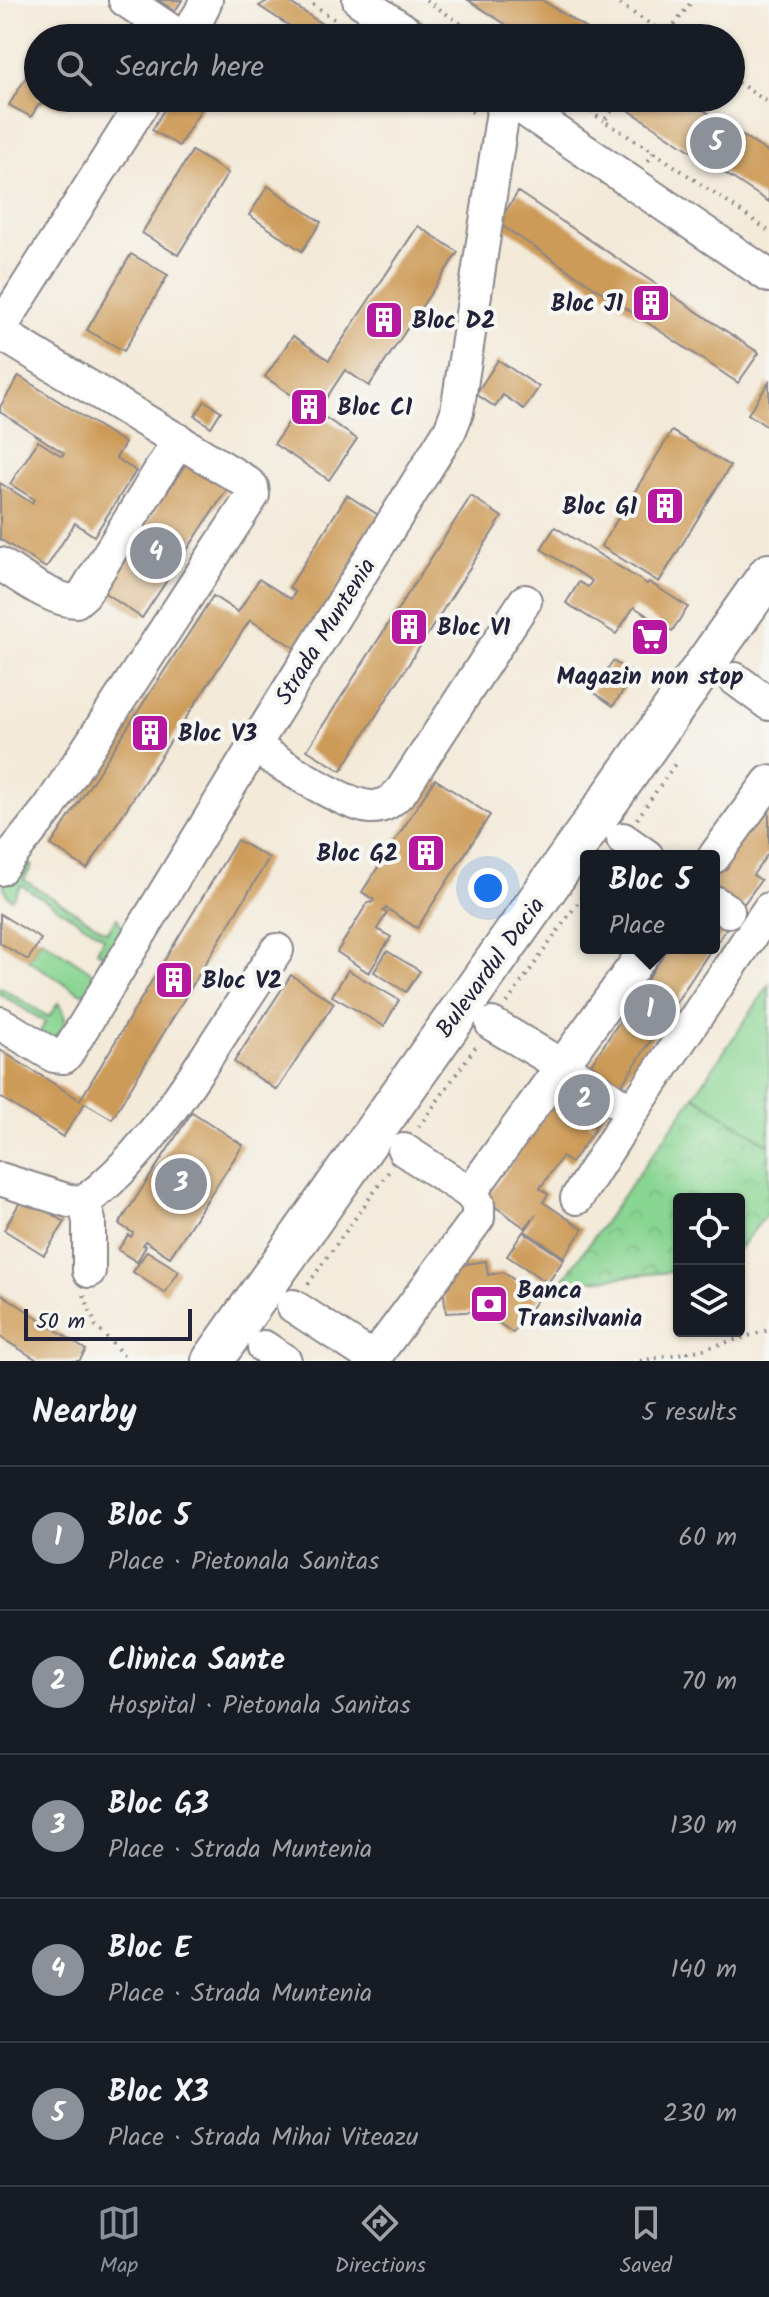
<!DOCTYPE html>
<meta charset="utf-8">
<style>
body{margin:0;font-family:Kalam,sans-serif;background:#20242c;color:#f1f3f6}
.controls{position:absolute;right:24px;bottom:24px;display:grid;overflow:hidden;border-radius:8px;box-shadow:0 2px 6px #0004}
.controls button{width:72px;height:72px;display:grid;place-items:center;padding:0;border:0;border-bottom:2px solid #363941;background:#171b24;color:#f1f3f6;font:40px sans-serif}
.scale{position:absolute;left:24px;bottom:20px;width:168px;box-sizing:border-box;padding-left:8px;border:4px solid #22223b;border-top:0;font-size:22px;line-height:28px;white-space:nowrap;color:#22223b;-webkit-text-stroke:6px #f6f6f2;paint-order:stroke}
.you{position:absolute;left:488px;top:888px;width:28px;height:28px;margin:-20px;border:6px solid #fff;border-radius:50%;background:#1a73e8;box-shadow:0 0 0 12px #1a73e833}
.badge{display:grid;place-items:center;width:52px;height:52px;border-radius:50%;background:#8c9099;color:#fff;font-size:26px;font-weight:700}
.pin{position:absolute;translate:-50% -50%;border:4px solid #fff;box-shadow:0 2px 8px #0006}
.popup{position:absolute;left:580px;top:850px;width:140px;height:104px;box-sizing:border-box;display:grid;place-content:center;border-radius:8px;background:#171b24;filter:drop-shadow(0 2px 6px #0005);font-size:26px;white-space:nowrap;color:#9ea1a6}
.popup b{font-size:30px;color:#f1f3f6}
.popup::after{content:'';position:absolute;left:50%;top:100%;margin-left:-16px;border:16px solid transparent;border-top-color:#171b24}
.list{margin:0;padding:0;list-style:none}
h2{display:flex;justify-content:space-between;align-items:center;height:104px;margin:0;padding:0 32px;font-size:34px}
h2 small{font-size:26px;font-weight:400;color:#9ea1a6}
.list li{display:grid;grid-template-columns:52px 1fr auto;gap:24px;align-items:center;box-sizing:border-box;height:144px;padding:0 32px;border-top:2px solid #363941}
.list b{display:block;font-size:30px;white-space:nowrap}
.list p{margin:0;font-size:26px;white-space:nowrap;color:#9ea1a6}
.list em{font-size:26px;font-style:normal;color:#9ea1a6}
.icon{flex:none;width:44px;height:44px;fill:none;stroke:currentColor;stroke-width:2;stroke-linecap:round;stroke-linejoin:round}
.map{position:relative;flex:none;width:769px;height:1361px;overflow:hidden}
.search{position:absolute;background:#171b24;box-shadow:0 2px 6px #0004;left:24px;right:24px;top:24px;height:88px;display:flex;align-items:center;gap:20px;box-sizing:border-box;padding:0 28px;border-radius:44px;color:#9ea1a6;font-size:30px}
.sheet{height:824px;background:#171b24}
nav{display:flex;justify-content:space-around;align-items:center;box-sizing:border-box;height:112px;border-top:2px solid #363941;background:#171b24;font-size:22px;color:#9ea1a6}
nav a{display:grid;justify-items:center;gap:4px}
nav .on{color:#8c9099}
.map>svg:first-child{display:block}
</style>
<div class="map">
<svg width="769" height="1361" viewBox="0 0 769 1361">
<defs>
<pattern id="park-crowns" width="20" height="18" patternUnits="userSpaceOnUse" patternTransform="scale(2)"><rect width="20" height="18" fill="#89d592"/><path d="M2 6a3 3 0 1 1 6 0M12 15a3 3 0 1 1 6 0" fill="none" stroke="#76b77f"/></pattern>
</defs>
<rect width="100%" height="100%" fill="#f6f6f2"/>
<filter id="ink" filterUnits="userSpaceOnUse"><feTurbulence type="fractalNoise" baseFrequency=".0125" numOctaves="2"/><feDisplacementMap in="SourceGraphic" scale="16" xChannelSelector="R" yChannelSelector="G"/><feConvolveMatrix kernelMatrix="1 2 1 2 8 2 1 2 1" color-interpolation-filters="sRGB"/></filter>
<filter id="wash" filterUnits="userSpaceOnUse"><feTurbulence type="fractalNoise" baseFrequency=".006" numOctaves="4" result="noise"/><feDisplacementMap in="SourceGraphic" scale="32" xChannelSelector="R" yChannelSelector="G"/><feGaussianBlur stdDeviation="1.8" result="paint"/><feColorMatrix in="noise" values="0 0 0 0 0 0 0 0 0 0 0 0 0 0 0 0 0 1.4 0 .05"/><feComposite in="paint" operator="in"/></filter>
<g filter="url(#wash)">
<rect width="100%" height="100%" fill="#f3ead9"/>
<g fill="#89d592" stroke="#567c66" stroke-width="2">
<path d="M22 864 32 866 24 880 107 932 117 918 123 929 125 936 110 954H101L97 951 104 937 21 885 12 899C4 894 3 887 4 879Z"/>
<path d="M41 939 93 973 95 983 86 993H80L28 960Z"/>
<path d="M769 985V1145L694 1096Z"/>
<path d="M0 987 49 1017 58 1003C69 1017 67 1029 52 1039L38 1036 45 1022 0 994Z"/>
</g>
<path fill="url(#park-crowns)" stroke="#567c66" stroke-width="2" d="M694 1096 769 1145V1211L739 1249V1199H679V1271L561 1283Z"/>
<g id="blocks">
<g fill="#cd9b58">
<path d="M158 0H182L175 11Z"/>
<path d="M269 0H286L343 38H308L259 6Z"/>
<path d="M468 0H542L601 38H527Z"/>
<path d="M38 58V98H74L67 106 61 108 46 103 38 105 31 117 9 105Z"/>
<path d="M171 98H200L206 101 179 146 152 130Z"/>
<path d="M638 98H685L769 153V202L630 111Z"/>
<path d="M192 151 228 173 178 255 142 233Z"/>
<path d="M268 186 321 222 302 251 249 215Z"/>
<path d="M518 192 759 353 738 383 498 223Z"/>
<path d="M418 226 458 252 369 386 345 370 317 412 357 439 329 480 274 444 302 402 265 377 293 336 329 360Z"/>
<path d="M131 254 168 275 124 351 87 330Z"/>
<path d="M498 360 539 387 524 409 503 395 495 407 476 394Z"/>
<path d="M19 376 125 443 116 458 136 471 94 536 75 523 46 568 0 539V483L32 503 34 499 10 484 38 441 62 456 64 453 0 412V407Z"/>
<path d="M769 382V428L748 414Z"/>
<path d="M205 401 221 411 211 427 195 416Z"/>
<path d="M672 431 730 466 659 582 601 546Z"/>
<path d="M189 459 230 485 142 618 102 591Z"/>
<path d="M347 495 383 518 300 651 250 620 87 869 51 845 213 596 238 612 259 579 291 599 295 592 289 588Z"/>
<path d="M471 496 502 517 341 771 307 750Z"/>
<path d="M555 527 647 584 649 582 688 607 672 631 634 607 616 634 566 603 579 582 588 587 592 581 541 549Z"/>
<path d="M613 661 634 675 613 706 592 691Z"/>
<path d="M435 779 490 815 417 928 386 908 383 911 387 913 377 929 391 937 369 973 337 952 368 902 371 903 374 900 362 892Z"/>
<path d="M769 789V852L753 875 761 880 738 912 714 896V868Z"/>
<path d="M237 840 269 858 112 1119 85 1103 63 1137 0 1097V1050L80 1100Z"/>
<path d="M714 912 730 923 718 941 714 938Z"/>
<path d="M0 914 41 939 28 960 0 943Z"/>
<path d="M668 948H712L615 1095 584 1075Z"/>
<path d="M387 951 420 971 406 992 374 972Z"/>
<path d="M348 970 399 1000 384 1026 332 996Z"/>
<path d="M291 975 334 1003 277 1090 234 1062Z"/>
<path d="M571 1075 613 1103 596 1126 556 1098Z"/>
<path d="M555 1100 596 1128 571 1163 562 1157 540 1188 548 1194 543 1202 583 1229 564 1257 525 1231 536 1214 525 1228 486 1200Z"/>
<path d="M192 1112 243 1145 170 1257 145 1241 143 1245 146 1246 137 1262 118 1250 128 1235 131 1237 133 1233 119 1224Z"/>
<path d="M23 1197 65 1222 44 1255 4 1230Z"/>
<path d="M523 1232 564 1259 548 1283 507 1256Z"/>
<path d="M147 1251 179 1271 165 1293 133 1272Z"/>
<path d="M486 1261 488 1275 503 1272 539 1297 529 1311 532 1319 522 1321 513 1333 482 1311 446 1313 441 1268Z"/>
<path d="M0 1293 86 1350 79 1361H39L0 1337Z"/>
</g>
</g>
</g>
<g filter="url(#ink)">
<use href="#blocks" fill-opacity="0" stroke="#8a868a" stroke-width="2"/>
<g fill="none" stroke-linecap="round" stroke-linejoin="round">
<defs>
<g id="minor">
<path d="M125 0 182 38"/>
<path d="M359 0 416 38"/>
<path d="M184 38 200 14 206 0"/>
<path d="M507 98 769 276"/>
<path d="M0 329 146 98"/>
<path d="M0 333 245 481 252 487 253 495 49 808 0 869"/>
<path d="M0 564C20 576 52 601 76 601L84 594 179 440"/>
<path d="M735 679 769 704"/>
<path d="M254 746C278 762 343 805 370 807 384 808 393 800 402 790L525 601"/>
<path d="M623 839 647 856"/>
<path d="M714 857 769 782"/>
<path d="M714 902 728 911"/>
<path d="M0 1023 54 1056 64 1057 68 1052 254 746 450 430 457 412 505 98"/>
<path d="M492 1024 561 1065 617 1102"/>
<path d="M0 1179 69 1201 84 1202C135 1164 171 1111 206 1058 229 1022 253 986 277 950"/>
<path d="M470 1193 647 948"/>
<path d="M577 1198 633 1110 769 909"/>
<path d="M84 1202 89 1221V1271"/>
<path d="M293 1306 374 1359"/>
<path d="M264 1347 285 1361"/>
<path d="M372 1361 478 1218V1204L470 1193 404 1150"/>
</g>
<path id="major" d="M212 1361 769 574"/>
</defs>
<use href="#minor" stroke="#8a868a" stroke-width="36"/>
<use href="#major" stroke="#8a868a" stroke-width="44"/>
<g stroke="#8a868a" stroke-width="4" stroke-dasharray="2 6" stroke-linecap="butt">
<path d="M306 0 362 38"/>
<path d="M426 0 482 38"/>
<path d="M613 0 672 38"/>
<path d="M665 38 692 1 691 0"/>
<path d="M731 78 769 103"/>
<path d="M451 98 474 113"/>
<path d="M570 98 604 121"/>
<path d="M621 98 604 121 654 152 648 161"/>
<path d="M654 152 769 231"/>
<path d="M637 819 675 764"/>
<path d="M507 1003 586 891"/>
<path d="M419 1127 476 1046"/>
<path d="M308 1284 389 1171"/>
<path d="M84 1295 96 1326 129 1361"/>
<path d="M688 1352 689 1361"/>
<path d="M640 1361 700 1350 769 1330"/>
</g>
<use href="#minor" stroke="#fff" stroke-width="32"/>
<use href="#major" stroke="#fff" stroke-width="40"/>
</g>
</g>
<defs>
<symbol id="building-square" viewBox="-11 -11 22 22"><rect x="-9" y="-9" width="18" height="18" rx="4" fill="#b5179e" stroke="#f6f6f2"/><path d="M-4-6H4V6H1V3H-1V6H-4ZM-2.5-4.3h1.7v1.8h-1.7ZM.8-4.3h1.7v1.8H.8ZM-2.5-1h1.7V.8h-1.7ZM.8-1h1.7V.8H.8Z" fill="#fff"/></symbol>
<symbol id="supermarket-square" viewBox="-11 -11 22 22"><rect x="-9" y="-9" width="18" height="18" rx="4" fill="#b5179e" stroke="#f6f6f2"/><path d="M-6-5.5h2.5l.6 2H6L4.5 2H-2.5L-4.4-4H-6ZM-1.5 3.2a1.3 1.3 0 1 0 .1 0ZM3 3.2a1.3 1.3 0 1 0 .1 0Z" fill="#fff"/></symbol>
<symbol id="bank-square" viewBox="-11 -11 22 22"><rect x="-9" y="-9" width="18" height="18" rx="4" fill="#b5179e" stroke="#f6f6f2"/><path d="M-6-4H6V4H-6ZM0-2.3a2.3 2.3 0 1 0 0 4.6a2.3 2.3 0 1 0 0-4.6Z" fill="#fff"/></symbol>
</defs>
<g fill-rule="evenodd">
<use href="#building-square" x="629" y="281" width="44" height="44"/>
<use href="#building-square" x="362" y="298" width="44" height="44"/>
<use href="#building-square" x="287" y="385" width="44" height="44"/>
<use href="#building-square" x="643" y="484" width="44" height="44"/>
<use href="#building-square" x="387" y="605" width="44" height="44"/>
<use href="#supermarket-square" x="628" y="615" width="44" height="44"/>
<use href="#building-square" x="128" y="711" width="44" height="44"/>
<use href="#building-square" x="404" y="831" width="44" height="44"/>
<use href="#building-square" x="152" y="958" width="44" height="44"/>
<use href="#bank-square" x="467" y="1282" width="44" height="44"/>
</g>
<g text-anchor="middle" stroke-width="8" stroke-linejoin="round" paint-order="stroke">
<g font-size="24" font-weight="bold" fill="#22223b" stroke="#f6f6f2" text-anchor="start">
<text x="623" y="311" text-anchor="end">Bloc J1</text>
<text x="412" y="328">Bloc D2</text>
<text x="337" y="415">Bloc C1</text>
<text x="637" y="514" text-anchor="end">Bloc G1</text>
<text x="437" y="635">Bloc V1</text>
<text x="650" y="684" text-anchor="middle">Magazin non stop</text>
<text x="178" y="741">Bloc V3</text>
<text x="398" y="861" text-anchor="end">Bloc G2</text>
<text x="202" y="988">Bloc V2</text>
<text x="517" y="1298">Banca<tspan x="517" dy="28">Transilvania</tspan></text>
</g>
<g font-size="24" fill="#22223b" stroke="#f6f6f2">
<text transform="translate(325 631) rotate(-58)" y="8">Strada Muntenia</text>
<text transform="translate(490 967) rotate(-54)" y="8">Bulevardul Dacia</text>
</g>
</g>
</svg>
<div class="controls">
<button><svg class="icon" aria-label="locate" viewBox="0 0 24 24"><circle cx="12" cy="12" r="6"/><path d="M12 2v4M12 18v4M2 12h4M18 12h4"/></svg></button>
<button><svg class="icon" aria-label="layers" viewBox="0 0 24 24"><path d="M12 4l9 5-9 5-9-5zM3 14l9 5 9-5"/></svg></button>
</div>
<div class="scale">50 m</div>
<div class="you"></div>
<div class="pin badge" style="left:650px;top:1010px">1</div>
<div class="popup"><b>Bloc 5</b>Place</div>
<div class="pin badge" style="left:584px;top:1100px">2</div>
<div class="pin badge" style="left:181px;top:1184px">3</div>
<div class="pin badge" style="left:156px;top:553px">4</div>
<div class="pin badge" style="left:716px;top:143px">5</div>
<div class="search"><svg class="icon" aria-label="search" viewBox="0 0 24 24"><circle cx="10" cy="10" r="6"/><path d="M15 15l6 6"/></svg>Search here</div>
</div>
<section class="sheet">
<h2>Nearby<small>5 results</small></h2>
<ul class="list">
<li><span class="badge">1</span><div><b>Bloc 5</b><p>Place · Pietonala Sanitas</p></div><em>60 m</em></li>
<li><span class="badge">2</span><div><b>Clinica Sante</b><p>Hospital · Pietonala Sanitas</p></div><em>70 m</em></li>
<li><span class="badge">3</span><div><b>Bloc G3</b><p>Place · Strada Muntenia</p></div><em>130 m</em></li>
<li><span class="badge">4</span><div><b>Bloc E</b><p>Place · Strada Muntenia</p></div><em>140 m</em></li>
<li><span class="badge">5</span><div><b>Bloc X3</b><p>Place · Strada Mihai Viteazu</p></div><em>230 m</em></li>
</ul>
</section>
<nav>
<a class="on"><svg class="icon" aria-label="map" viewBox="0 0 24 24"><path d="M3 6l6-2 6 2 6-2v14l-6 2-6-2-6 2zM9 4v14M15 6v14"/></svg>Map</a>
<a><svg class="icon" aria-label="directions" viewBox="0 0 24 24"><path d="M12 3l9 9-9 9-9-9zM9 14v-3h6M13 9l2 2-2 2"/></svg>Directions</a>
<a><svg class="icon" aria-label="saved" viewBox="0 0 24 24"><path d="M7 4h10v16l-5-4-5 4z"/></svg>Saved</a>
</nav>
